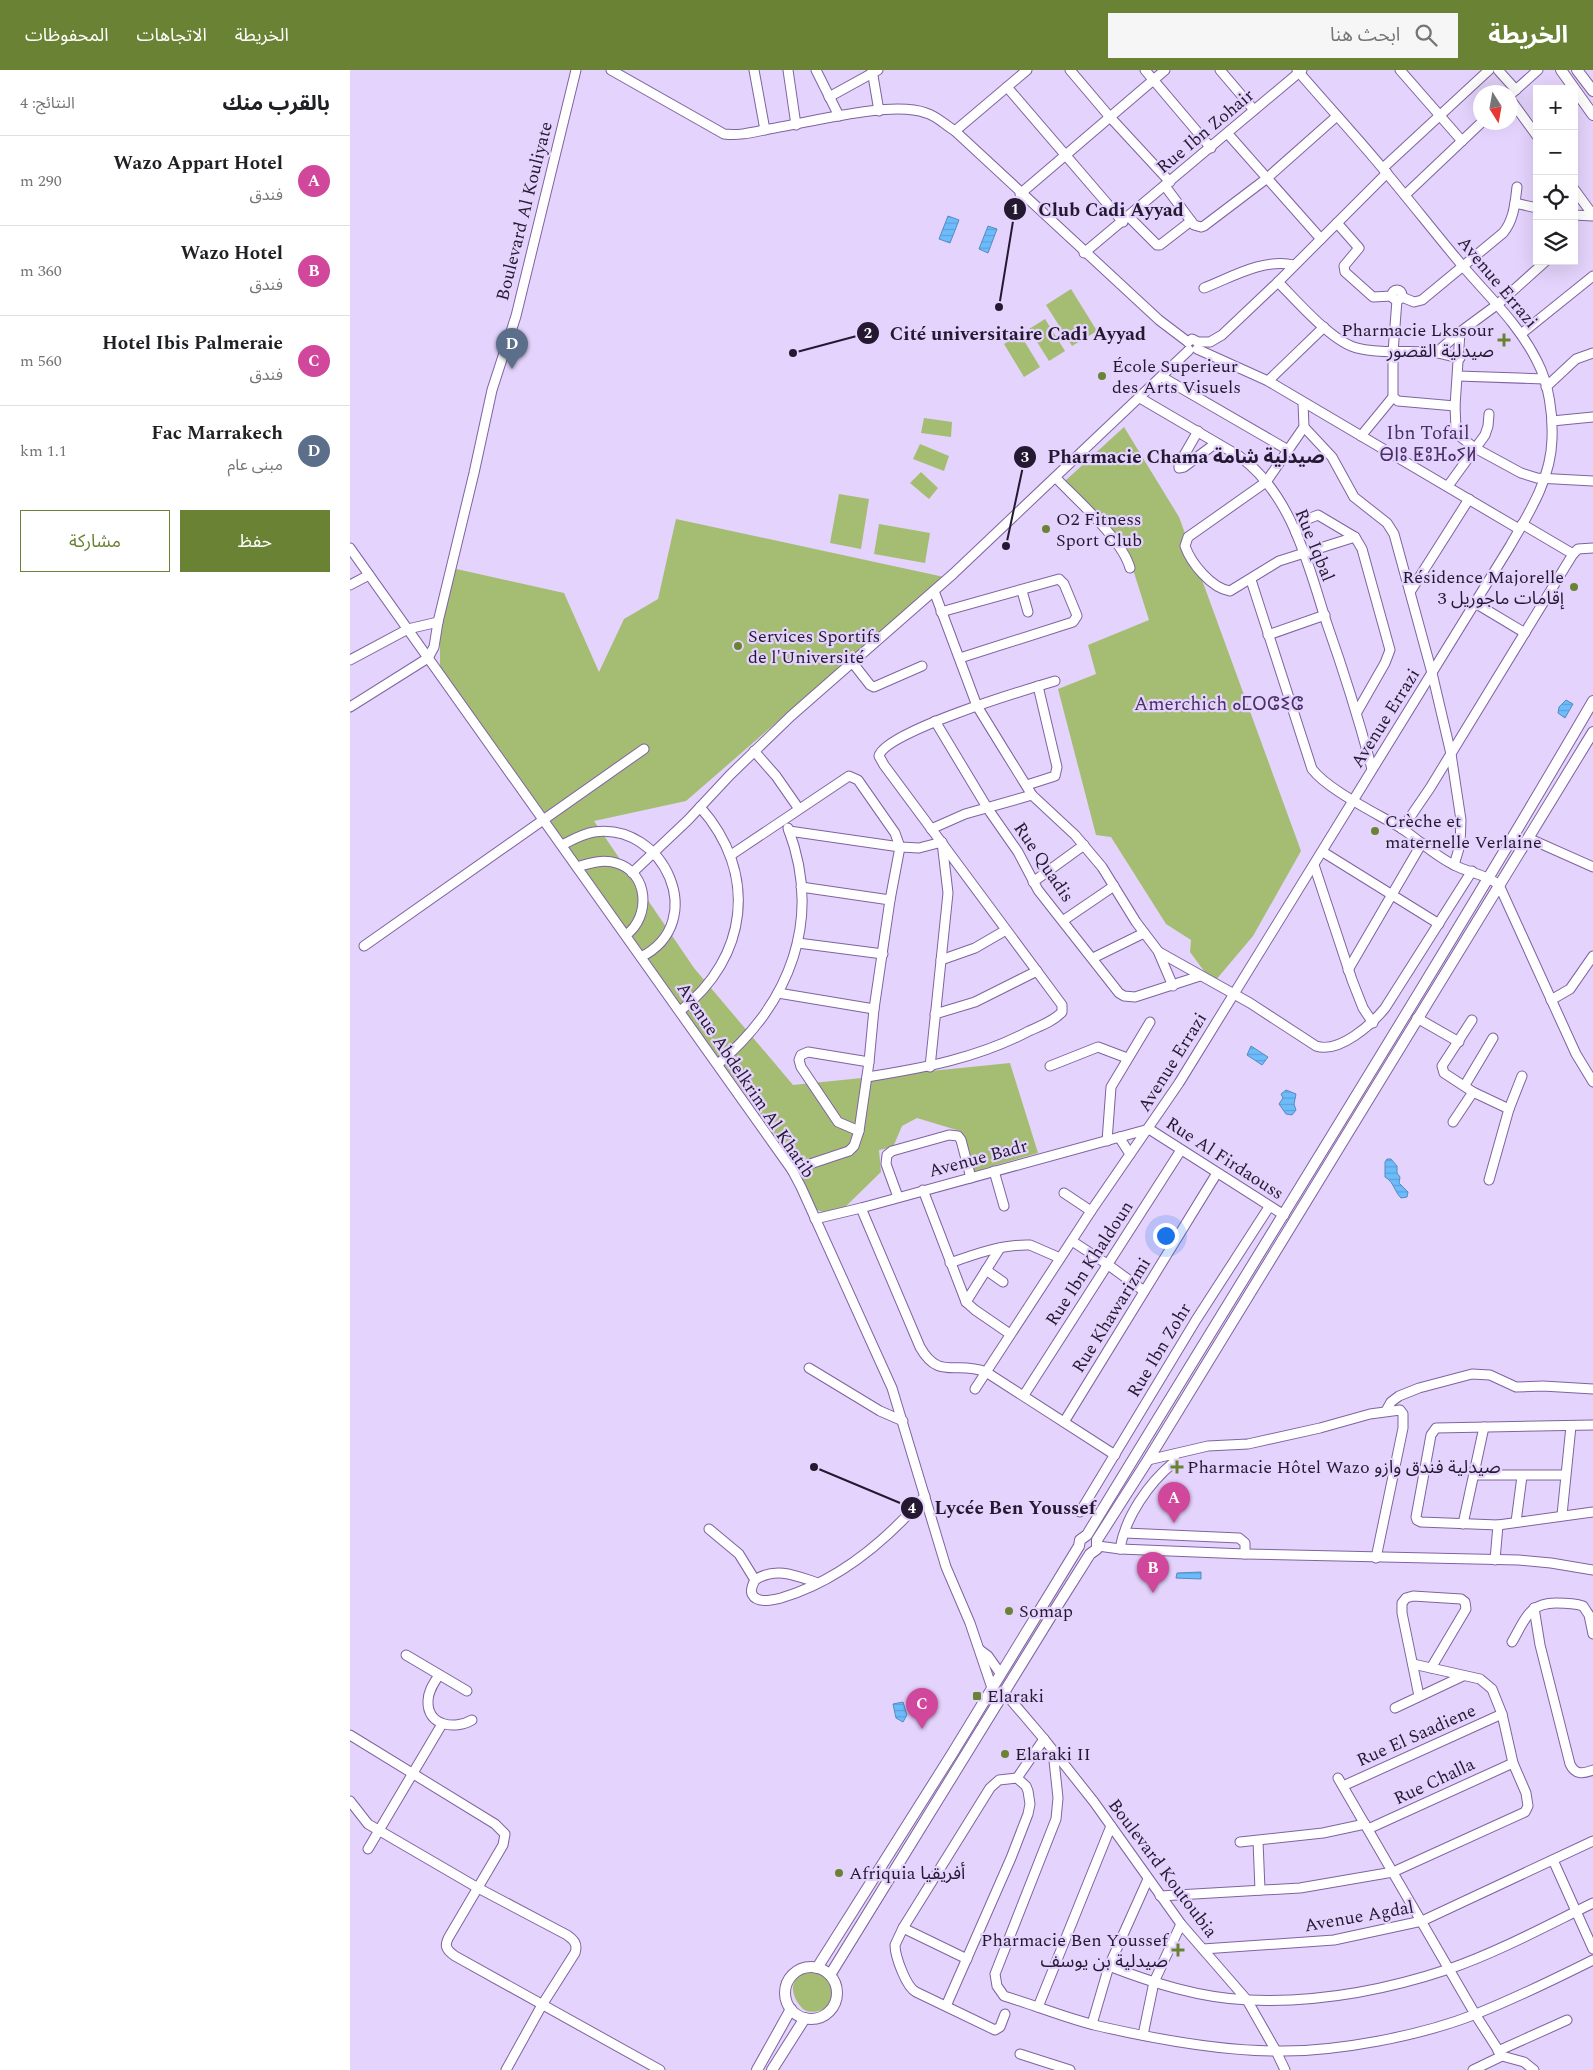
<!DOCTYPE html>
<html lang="ar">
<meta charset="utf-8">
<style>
body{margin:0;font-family:Spectral,"Noto Sans Arabic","Noto Sans Tifinagh",serif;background:#f6f6f6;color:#202124;direction:rtl}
.controls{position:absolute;right:15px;top:15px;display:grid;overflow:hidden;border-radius:0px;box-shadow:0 5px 20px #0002}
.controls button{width:45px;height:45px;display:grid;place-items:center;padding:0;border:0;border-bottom:1px solid #e0e0e0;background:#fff;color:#202124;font:25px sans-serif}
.compass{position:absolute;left:1123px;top:15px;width:45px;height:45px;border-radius:50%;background:#fff;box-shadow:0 5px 20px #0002;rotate:169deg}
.you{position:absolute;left:815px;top:1165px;width:18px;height:18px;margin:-12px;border:4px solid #fff;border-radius:50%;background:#1a73e8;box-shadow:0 0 0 8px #1a73e833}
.badge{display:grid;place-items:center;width:32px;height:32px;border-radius:50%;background:#6a8234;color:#fff;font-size:16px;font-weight:700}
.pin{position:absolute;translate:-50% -41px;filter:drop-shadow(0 1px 2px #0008)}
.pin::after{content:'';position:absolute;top:26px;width:18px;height:15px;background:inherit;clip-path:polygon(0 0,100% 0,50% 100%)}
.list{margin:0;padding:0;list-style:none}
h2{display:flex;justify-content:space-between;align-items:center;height:65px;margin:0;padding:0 20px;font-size:21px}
h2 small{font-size:16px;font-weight:400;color:#757577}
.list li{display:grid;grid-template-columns:32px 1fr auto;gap:15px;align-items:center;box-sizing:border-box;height:90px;padding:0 20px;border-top:1px solid #e0e0e0}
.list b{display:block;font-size:19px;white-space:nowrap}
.list p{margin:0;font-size:16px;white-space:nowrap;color:#757577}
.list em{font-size:16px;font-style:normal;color:#757577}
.actions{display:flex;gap:10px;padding:15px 20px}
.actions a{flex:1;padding:11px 0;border:1px solid #6a8234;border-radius:0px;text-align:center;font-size:18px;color:#6a8234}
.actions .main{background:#6a8234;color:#fff}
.icon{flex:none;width:28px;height:28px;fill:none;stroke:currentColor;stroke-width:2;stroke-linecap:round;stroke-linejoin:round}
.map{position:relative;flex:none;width:1243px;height:2000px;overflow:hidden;direction:ltr}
header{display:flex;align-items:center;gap:30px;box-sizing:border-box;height:70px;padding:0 25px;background:#6a8234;color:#fff}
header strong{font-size:24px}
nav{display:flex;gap:28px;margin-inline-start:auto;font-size:18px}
.search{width:350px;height:45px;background:#f6f6f6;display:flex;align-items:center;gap:12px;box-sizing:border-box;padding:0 18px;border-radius:0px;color:#757577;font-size:19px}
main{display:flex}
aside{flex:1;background:#fff}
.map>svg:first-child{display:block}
</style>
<header>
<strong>الخريطة</strong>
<div class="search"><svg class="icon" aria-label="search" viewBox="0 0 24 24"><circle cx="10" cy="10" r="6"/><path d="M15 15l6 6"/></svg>ابحث هنا</div>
<nav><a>الخريطة</a><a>الاتجاهات</a><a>المحفوظات</a></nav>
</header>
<main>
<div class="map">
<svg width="1243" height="2000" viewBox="0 0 1243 2000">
<defs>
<pattern id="water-rules" width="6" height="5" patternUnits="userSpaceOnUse" patternTransform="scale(1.25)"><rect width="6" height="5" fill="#6cbcfb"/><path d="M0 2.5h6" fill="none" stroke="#5da1d8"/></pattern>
</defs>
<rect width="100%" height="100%" fill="#e4d3fc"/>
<g fill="#a4bd72">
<path d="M721 219 747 261 722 276 696 235Z"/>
<path d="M695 249 715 281 699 291 679 259Z"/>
<path d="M670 264 690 297 674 307 654 274Z"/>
<path d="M574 348 602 352 601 367 571 363Z"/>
<path d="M774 357 829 447 951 781 903 866 865 911 854 901 840 882 841 870 816 854 761 767 746 765 708 619 746 604 738 575 799 550 775 474 715 411Z"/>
<path d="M570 374 599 386 594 401 563 389Z"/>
<path d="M571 402 588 418 579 429 560 413Z"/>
<path d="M489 424 519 429 511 479 480 473Z"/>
<path d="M326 449 594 507 336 731 244 751 344 898 443 1015 660 993 688 1083 622 1102 610 1061 567 1048 552 1056 543 1077 529 1080 531 1102 492 1140 475 1143 465 1139 442 1087 193 750 90 601V545L102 498 214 523 249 602 274 549 308 529Z"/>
<path d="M529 454 580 463 575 493 524 484Z"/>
<path d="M465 1901 475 1904 484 1922 480 1933 473 1940C468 1941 462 1943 457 1941 453 1940 451 1937 448 1933 437 1915 445 1903 465 1901Z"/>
</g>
<g fill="url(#water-rules)" stroke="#578bbf">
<path d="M598 146 609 150 600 173 589 169Z"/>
<path d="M638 156 647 159 638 183 629 179Z"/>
<path d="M1216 630 1223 634 1215 648 1208 643 1209 637Z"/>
<path d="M901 976 918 987 912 995 897 985Z"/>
<path d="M936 1020 946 1024 944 1034 946 1040 942 1045 936 1044 929 1034 933 1028 931 1024Z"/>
<path d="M1037 1089H1041L1047 1096V1103L1050 1107 1049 1113 1058 1122 1057 1127 1051 1128C1044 1121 1044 1112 1035 1107V1092Z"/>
<path d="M851 1502V1509L826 1508 827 1503Z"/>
<path d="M553 1632 557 1645 553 1652 546 1648 543 1634Z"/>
</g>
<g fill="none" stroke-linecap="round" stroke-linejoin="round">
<defs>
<g id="minor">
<path d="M261 0 374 64C390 66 404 62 419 59 458 53 541 30 576 43 587 46 595 55 605 61L809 250 838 272"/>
<path d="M404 0 415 60"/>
<path d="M438 0 446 55"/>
<path d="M466 0 489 46"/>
<path d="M522 0 529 41"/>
<path d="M720 0 759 46 820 112"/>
<path d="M795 0 861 78"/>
<path d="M870 0 904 40"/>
<path d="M1050 0 1112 71"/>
<path d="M1148 0 1166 20"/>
<path d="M657 17 773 152"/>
<path d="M1160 25 1188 0"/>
<path d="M479 27 528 0"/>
<path d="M1160 29 1187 66"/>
<path d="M605 61 677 0"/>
<path d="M878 64 971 169"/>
<path d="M1033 98 1139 0"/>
<path d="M815 116 844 155 851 157 854 156 916 109 987 46"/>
<path d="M1224 119 1243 145"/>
<path d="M670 124 815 0"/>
<path d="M1055 125 1132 52"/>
<path d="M1165 133 1187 138"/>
<path d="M1224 145 1243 146"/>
<path d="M779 147 807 175H810L841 151"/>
<path d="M987 153 1009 178 994 196 995 202 1023 227 1042 226"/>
<path d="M734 183 952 0"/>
<path d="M1196 191 1148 234 1110 262 1105 336 1106 359 1108 365 1125 378 1171 403 1187 408 1243 411"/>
<path d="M928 212C946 230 983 273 1007 278 1033 285 1061 279 1087 283 1095 284 1102 287 1110 288"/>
<path d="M854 218C882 207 913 188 944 195"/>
<circle cx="1047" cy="225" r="5"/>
<path d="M1052 227 1064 232 1072 230 1153 163C1164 150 1165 133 1167 117"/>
<path d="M1047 230 1043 282V327L1048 331 1105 336"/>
<path d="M1171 264 1243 206"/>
<path d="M838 272 842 269 848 272H860L872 265 928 212 1037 103"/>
<path d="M847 279 918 311 1169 459"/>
<path d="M1086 283 1110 262"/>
<path d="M1108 306 1194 309"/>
<path d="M812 307 938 380"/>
<path d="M918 311 974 257"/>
<path d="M1196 317 1226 289 1243 283"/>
<path d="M790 328 889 386C942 424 958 495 977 554 994 602 1009 650 1022 699"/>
<path d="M953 333 954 357 982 387 1004 427 1037 453 1044 464 1082 603 1101 684 1111 750 1110 775 1104 795"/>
<path d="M1202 351 1243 347"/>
<path d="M954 357 916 412 838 467 835 476C841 493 861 518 880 521L929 491 1005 467 1012 479 1040 580 1035 593 1007 642"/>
<path d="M848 361 829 394V398L834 397 866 373"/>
<path d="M1011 366 1043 327"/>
<path d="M706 408C728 431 772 469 780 498"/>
<path d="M1098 416 1135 365 1138 356 1139 344"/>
<path d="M1172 454 1223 484 1228 479 1243 478"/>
<path d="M946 463 958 449 968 445 1005 467"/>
<path d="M0 478 442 1100 451 1117 542 1318 596 1497 620 1553 642 1618"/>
<path d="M901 510 962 699C978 720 1026 743 1051 758 1069 770 1085 786 1104 795 1119 803 1136 804 1149 815L1226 984 1243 1012"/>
<path d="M0 515 19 505"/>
<path d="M584 521 627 636 651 675 682 725 725 765 752 797 786 852 808 881 823 916"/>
<path d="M672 521 678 542"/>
<path d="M1060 522 1119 429"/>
<path d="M1125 533 1175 563"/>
<path d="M591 542 709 509 714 514 726 543 727 546 723 552 610 588"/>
<path d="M918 565 975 545"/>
<path d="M78 588 84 577 88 552 124 403 142 320 166 246 226 0"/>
<path d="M0 590 58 559 88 552"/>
<path d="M502 592 520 615 524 617 572 596"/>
<path d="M0 637 78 588"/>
<path d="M585 651 638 739 668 782 688 820 769 923 774 926 785 927 850 906"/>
<path d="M404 681 426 706 449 739"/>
<path d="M677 715 705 706 707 697 688 616"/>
<path d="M581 759 615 744 682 725"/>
<path d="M1052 759 1080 718 1223 484"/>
<path d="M439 761 550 777 569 778 592 772 598 823 580 997"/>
<path d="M1178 768 1243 797"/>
<path d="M212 775C222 770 232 764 244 762 314 752 360 852 291 887"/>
<path d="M973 782 1089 854"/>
<path d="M381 785 499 706 508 710 545 763 550 777 540 830 524 939 519 992 509 1061 504 1076 499 1081 442 1100"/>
<path d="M964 795 1002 910 1013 938 1023 953"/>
<path d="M227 797C240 793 253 789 266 793 299 802 301 847 276 865"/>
<path d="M282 803 338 750 380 705 441 646 603 504 839 280"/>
<path d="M683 812 734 775"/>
<path d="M451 817 540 830"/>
<path d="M714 850 764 816"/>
<path d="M448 873 533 884"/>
<path d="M14 876 294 679"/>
<path d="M809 882 900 933 966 976C989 984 1022 954 1035 938L1122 801"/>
<path d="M743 888 794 863"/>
<path d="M591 890 625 878 656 860"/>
<path d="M998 900 1072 773"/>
<path d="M428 923 524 939"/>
<path d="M1201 930 1220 919 1243 886"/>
<path d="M330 941C398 888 409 803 350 737"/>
<path d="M585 944 625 932 687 901"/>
<path d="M1067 948 1109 972"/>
<path d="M1122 950 1092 996 1094 1003 1123 1022 1159 1039"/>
<path d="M368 994C440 933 473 850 438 758"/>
<path d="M700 996 748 977 777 988"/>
<path d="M517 1007C574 998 628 988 679 961 690 956 704 951 712 942V935L534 695 529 686C534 662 678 619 705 611"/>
<path d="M1115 1015 1143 968"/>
<path d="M1103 1052 1123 1022"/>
<path d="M509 1061 488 1052 451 997 449 990 451 985 458 982 519 992"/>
<path d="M769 1067 780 1084"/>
<path d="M757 1071 761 1017 800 952"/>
<path d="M644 1101 654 1136"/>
<path d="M1139 1110 1159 1039 1172 1006"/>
<path d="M573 1120 616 1232 625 1240 660 1264"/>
<path d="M714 1123 741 1141"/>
<path d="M548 1127 536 1094 537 1085 542 1081 599 1065 608 1066 611 1070 621 1108"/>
<path d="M511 1138 570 1277C589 1311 606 1290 636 1302L765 1385"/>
<path d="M465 1149 511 1138 799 1059 934 1145"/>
<path d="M722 1171 757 1194 794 1221"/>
<path d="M600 1193C625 1184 653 1174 680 1175L710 1188"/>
<path d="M636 1200 653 1212"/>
<path d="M616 1232 650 1178"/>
<path d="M459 1298 530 1341 553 1351"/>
<path d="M625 1319 741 1141 829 1013 1160 476C1179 443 1201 409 1202 369 1203 344 1199 314 1187 291 1168 253 1138 226 1111 194 1085 163 1060 131 1034 100 1006 66 976 34 947 0"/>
<path d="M674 1325 831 1080"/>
<path d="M1036 1341 1041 1332 1049 1326 1069 1318 1122 1304 1140 1305 1166 1317 1193 1316 1243 1319"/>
<path d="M714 1352 867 1103"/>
<path d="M1243 1355 1086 1358 1081 1365 1066 1447 1067 1450 1071 1452 1148 1455 1243 1442"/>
<path d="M798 1390 858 1376 898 1374 970 1358 1020 1344 1050 1340 1053 1344V1358L1026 1488"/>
<path d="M1125 1405H1215"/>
<path d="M730 1442 846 1250 919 1137"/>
<path d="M1212 1445 1221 1356"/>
<path d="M1166 1452 1172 1406"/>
<path d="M1113 1454 1134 1357"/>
<path d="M359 1459 389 1484 405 1510"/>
<path d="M775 1463 889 1468 895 1473V1484"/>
<path d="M748 1476 770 1479 895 1484 1169 1490 1201 1493 1243 1500"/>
<path d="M770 1479C775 1447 799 1413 823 1393L825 1384"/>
<path d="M1145 1490 1148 1455"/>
<path d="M468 1513C447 1506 426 1496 405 1510 403 1514 400 1519 402 1524 407 1534 422 1530 431 1528 489 1511 536 1471 575 1426"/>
<path d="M1184 1538 1190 1575 1220 1694C1225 1705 1233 1704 1243 1700"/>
<path d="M1162 1572C1175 1550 1178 1533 1206 1533 1215 1533 1224 1533 1233 1536L1239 1545 1243 1564"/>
<path d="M630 1580 638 1586 650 1603"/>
<path d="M56 1585 117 1621"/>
<path d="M89 1605C84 1613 78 1621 78 1631 77 1656 105 1660 122 1650"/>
<path d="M654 1622 694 1669 744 1732 831 1854 897 1930 926 1981 935 2000"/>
<path d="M1069 1626 1052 1543V1533L1056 1528 1063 1526 1111 1529 1115 1532 1116 1539 1081 1598"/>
<path d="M1045 1638 1113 1606"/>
<path d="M0 1665 145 1754 155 1764 153 1775 100 1865C94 1875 95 1879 105 1886L310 2000"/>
<path d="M703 1681 708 1728 706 1749 645 1904 647 1916 654 1926C684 1935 713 1947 744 1955 800 1968 868 1981 927 1981 987 1982 1070 1966 1126 1944 1166 1928 1205 1909 1243 1890"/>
<path d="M667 1708 694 1669"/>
<path d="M988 1708 1125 1944 1152 1986"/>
<path d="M993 1716 1152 1644"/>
<path d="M0 1731 18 1754 128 1818 217 1865C224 1870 228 1874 225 1883L192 1935 156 2000"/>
<path d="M1018 1759 1163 1693"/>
<path d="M908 1771 910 1820"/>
<path d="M890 1772 973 1763 1015 1754"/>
<path d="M18 1779 92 1654"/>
<path d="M1203 1790 1243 1879"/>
<path d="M810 1826 950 1818 1043 1802 1175 1742 1178 1736 1176 1723 1163 1693 1152 1644 1142 1619 1130 1609 1063 1594"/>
<path d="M553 1858 617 1889"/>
<path d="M853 1879 984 1870 1072 1851 1243 1771"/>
<path d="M759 1896C803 1913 850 1928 898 1930 965 1933 1036 1920 1099 1899 1148 1882 1196 1856 1243 1833"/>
<path d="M596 1936 661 1788 678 1744 680 1734 678 1721 676 1716 667 1708 649 1710 640 1718 553 1858 545 1875C545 1886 556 1917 566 1922L645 1960 650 1957 655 1944"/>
<path d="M688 1937 761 1756"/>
<path d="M742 1954 759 1896 798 1809"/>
<path d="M793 1965 804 1912 831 1854"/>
<path d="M1148 1981 1217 1950"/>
<path d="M670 1984 720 2000"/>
<path d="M1123 2000 1152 1986 1174 1992 1184 2000"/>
</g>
<g id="major">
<path d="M1211 0 1243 45"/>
<path d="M1227 0 1243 21"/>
<circle cx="461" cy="1923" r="26"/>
<path d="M467 1898 602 1684 729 1476 730 1470 737 1465C906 1187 1079 912 1243 631"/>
<path d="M480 1905 706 1538 740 1484 747 1479V1470L798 1390 1243 662"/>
<path d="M407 2000 441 1939"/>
<path d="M422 2000 455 1948"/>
</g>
</defs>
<use href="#minor" stroke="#7f63a0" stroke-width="11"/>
<use href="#major" stroke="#7f63a0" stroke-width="12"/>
<use href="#minor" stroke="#fff" stroke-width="9"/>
<use href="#major" stroke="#fff" stroke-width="10"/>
</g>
<g fill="#6a8234" stroke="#e4d3fc" stroke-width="2">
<path d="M1151.5 262.5h5v5h5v5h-5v5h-5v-5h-5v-5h5z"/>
<circle cx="752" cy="306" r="5"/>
<circle cx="696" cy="459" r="5"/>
<circle cx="1224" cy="517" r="5"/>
<circle cx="388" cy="576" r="5"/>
<circle cx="1025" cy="761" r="5"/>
<path d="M824.5 1389.5h5v5h5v5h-5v5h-5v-5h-5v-5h5z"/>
<circle cx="659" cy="1541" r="5"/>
<rect x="622" y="1621" width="10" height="10" rx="2.5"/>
<circle cx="655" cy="1684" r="5"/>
<circle cx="489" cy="1803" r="5"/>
<path d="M825.5 1872.5h5v5h5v5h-5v5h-5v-5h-5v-5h5z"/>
</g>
<g text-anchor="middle" stroke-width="4.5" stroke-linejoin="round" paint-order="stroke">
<g font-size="18" fill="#251932" stroke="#e4d3fc">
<text transform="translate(855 61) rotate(-40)" y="6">Rue Ibn Zohair</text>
<text transform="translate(174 141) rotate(-76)" y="6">Boulevard Al Kouliyate</text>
<text transform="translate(1148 212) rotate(50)" y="6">Avenue Errazi</text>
<text transform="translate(965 475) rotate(68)" y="6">Rue Iqbal</text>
<text transform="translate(1035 648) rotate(-58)" y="6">Avenue Errazi</text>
<text transform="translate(694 792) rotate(56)" y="6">Rue Quadis</text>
<text transform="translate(822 992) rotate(-58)" y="6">Avenue Errazi</text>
<text transform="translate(396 1010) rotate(56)" y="6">Avenue Abdelkrim Al Khatib</text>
<text transform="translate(628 1088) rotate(-15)" y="6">Avenue Badr</text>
<text transform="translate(875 1088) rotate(33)" y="6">Rue Al Firdaouss</text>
<text transform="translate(739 1193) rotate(-57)" y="6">Rue Ibn Khaldoun</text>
<text transform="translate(761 1245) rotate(-58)" y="6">Rue Khawarizmi</text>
<text transform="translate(809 1280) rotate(-59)" y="6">Rue Ibn Zohr</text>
<text transform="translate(1066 1665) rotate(-24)" y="6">Rue El Saadiene</text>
<text transform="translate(1084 1711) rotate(-25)" y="6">Rue Challa</text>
<text transform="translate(813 1798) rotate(53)" y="6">Boulevard Koutoubia</text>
<text transform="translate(1009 1846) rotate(-10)" y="6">Avenue Agdal</text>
</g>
<g font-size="18" fill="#251932" stroke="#e4d3fc" text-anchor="start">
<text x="1144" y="266" text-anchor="end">Pharmacie Lkssour<tspan x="1144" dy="21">صيدلية القصور</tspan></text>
<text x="762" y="302">École Superieur<tspan x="762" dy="21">des Arts Visuels</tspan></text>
<text x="706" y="455">O2 Fitness<tspan x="706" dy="21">Sport Club</tspan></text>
<text x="1214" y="513" text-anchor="end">Résidence Majorelle<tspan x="1214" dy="21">إقامات ماجوريل 3</tspan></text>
<text x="398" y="572">Services Sportifs<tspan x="398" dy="21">de l'Université</tspan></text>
<text x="1035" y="757">Crèche et<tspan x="1035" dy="21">maternelle Verlaine</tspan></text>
<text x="837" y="1403">Pharmacie Hôtel Wazo صيدلية فندق وازو</text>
<text x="669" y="1547">Somap</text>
<text x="637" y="1632">Elaraki</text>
<text x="665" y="1690">Elaraki II</text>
<text x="499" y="1809">Afriquia أفريقيا</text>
<text x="818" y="1876" text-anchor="end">Pharmacie Ben Youssef<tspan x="818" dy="21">صيدلية بن يوسف</tspan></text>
</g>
<g font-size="19" fill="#4a2f68" stroke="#e4d3fc">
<text x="1078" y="369">Ibn Tofail<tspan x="1078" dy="22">ⴱⵏⵓ ⵟⵓⴼⴰⵢⵍ</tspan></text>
<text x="869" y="640">Amerchich ⴰⵎⵔⵛⵉⵛ</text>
</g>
</g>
<path fill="none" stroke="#251932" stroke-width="2" d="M649 237L665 139M443 283L518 263M656 476L675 387M464 1397L562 1438"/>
<g fill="#251932" stroke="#e4d3fc" stroke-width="2">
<circle cx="649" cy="237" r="5"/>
<circle cx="443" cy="283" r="5"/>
<circle cx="656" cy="476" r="5"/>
<circle cx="464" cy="1397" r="5"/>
<circle cx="665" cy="139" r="12"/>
<circle cx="518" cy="263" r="12"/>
<circle cx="675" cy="387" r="12"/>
<circle cx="562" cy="1438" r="12"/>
</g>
<g font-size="15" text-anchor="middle" font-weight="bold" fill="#fff">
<text x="665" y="144">1</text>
<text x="518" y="268">2</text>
<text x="675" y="392">3</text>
<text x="562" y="1443">4</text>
</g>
<g font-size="19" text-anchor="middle" font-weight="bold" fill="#251932" stroke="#e4d3fc" stroke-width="4.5" stroke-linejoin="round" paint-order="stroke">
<text x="761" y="146">Club Cadi Ayyad</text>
<text x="668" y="270">Cité universitaire Cadi Ayyad</text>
<text x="836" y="393">Pharmacie Chama صيدلية شامة</text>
<text x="665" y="1444">Lycée Ben Youssef</text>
</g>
</svg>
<div class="controls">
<button>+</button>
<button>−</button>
<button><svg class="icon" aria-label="locate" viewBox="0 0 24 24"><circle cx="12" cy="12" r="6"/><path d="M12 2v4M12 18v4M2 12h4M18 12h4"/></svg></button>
<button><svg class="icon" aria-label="layers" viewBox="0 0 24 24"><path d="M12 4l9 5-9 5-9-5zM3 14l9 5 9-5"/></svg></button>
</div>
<svg class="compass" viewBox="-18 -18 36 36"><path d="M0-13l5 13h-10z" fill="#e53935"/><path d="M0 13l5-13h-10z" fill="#757577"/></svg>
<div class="you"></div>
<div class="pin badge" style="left:824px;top:1453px;background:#d1479c">A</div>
<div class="pin badge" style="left:803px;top:1523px;background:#d1479c">B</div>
<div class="pin badge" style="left:572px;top:1659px;background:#d1479c">C</div>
<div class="pin badge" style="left:162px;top:299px;background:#5c6f8a">D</div>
</div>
<aside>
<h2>بالقرب منك<small>النتائج: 4</small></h2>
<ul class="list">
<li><span class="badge" style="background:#d1479c">A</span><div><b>Wazo Appart Hotel</b><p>فندق</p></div><em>290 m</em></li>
<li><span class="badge" style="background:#d1479c">B</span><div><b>Wazo Hotel</b><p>فندق</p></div><em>360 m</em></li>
<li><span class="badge" style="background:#d1479c">C</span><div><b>Hotel Ibis Palmeraie</b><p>فندق</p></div><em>560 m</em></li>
<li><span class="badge" style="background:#5c6f8a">D</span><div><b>Fac Marrakech</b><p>مبنى عام</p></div><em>1.1 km</em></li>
</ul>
<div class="actions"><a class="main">حفظ</a><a>مشاركة</a></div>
</aside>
</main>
